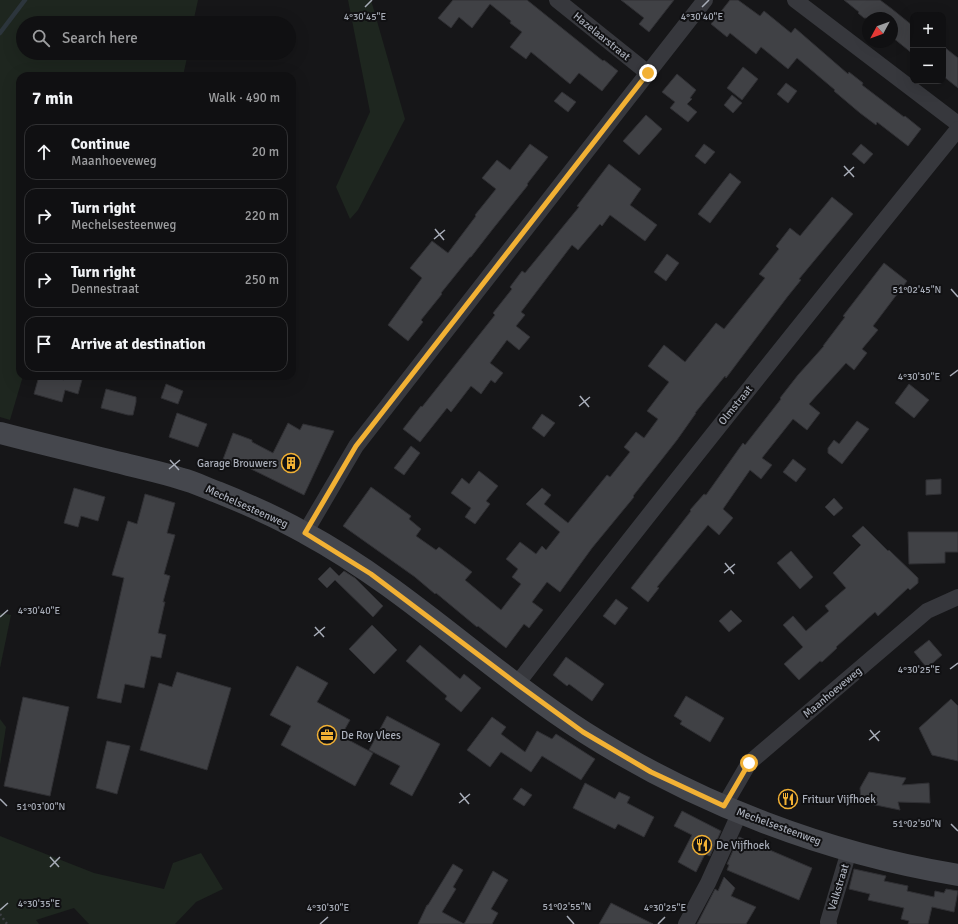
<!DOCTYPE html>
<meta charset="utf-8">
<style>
body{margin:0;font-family:Signika,sans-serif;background:#1e1e20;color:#f1f3f6}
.controls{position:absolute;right:12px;top:12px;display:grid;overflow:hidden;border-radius:8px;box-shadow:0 4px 16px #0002}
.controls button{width:36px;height:36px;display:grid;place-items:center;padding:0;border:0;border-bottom:1px solid #303032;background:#101012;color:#f1f3f6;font:20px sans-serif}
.compass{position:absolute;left:862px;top:12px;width:36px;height:36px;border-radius:50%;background:#101012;box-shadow:0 4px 16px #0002;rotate:229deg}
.stop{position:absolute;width:12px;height:12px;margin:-9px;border:3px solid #f2b134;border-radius:50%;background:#fff}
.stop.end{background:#f2b134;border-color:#fff;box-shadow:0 1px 4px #0008}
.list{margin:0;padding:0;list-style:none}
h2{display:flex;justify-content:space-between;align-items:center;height:52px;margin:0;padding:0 16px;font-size:17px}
h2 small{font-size:13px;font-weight:400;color:#9c9d9f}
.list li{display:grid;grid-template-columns:26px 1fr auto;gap:12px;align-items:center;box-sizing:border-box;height:56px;margin:0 8px 8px;padding:0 8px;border:1px solid #303032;border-radius:12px}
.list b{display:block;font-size:15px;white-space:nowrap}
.list p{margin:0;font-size:13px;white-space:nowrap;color:#9c9d9f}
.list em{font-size:13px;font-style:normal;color:#9c9d9f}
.icon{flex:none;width:22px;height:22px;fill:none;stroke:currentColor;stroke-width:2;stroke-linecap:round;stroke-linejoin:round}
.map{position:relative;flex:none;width:958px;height:924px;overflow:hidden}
.search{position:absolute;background:#101012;box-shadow:0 4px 16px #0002;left:16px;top:16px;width:280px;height:44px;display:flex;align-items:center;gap:10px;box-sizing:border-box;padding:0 14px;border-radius:22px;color:#9c9d9f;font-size:15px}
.panel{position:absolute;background:#101012;box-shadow:0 4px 16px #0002;left:16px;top:72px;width:280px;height:308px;border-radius:12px}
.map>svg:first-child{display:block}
</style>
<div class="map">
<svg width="958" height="924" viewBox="0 0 958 924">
<rect width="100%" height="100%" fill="#161618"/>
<g fill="#1e261f">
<path d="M0 0H198L193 23H23V53H188L183 76H20V376H23L10 420 0 417Z"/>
<path d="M348 0H371L405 119 358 210 350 219 336 187 370 112Z"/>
<path d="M0 613 11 615 0 668Z"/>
<path d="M0 719 6 727 0 765Z"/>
<path d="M0 836 94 873 164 889 173 863 201 853 223 889 196 902 175 924H89L74 908 36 920 39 924H0Z"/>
</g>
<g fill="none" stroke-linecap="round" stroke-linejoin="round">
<path stroke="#2c353c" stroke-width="4.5" d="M0 33 25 0"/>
</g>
<g fill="#404145" stroke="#303034">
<path d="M453 0H527L603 61 604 60 618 71 602 91 579 73 570 84 531 52 526 59 510 47 522 32 510 23 511 21 490 4 472 28 459 17 451 28 438 18Z"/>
<path d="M621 0H674L649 32 639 24 644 18Z"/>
<path d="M730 0H738L760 16 764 11 791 33 795 28 848 74 849 72 863 83 862 85 904 117 905 116 921 129 908 146 877 122 876 125 860 113 834 91 835 90 797 58 788 69 761 47 756 54 730 33 727 37 711 24Z"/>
<path d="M844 0H880L892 9 913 26V54L892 37V18H864L858 13 859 12Z"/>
<path d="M943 46 958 58V88L943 76Z"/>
<path d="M743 67 758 79 742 100 727 88Z"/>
<path d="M677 74 696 90 690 98 692 99 687 104 697 112 688 122 670 108 675 102 662 92Z"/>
<path d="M786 83 797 91 788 103 777 94Z"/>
<path d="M562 92 576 102 568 112 554 101Z"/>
<path d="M732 95 742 103 733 113 724 105Z"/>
<path d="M646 115 662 129 639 155 623 141Z"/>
<path d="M530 144 548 157 527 184 528 185 492 230 471 257H470L441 293 442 294 421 320 423 322 408 341 388 325 422 278 410 268 432 241 448 253 476 216 475 215 496 189 482 178 497 160 510 170Z"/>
<path d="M704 144 715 152 705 164 695 156Z"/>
<path d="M861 144 873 154 864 164 852 154Z"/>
<path d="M609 164 641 189 630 205 657 225 645 241 610 215 602 226 600 224 578 250 572 245 521 312 525 315 516 326 530 337 519 350 507 340 490 363 503 373 495 383 491 380 481 394 471 386 451 412 447 408 420 442 403 429 421 406 422 407 495 315 493 313 512 289 510 287 522 271 525 273 579 207 577 206Z"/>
<path d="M730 173 741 182 710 223 698 214Z"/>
<path d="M832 197 853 214 799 279 801 280 788 296 738 362 726 378 725 376 695 413H696L677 440 633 496 634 497 592 548 560 592 547 582 532 602 543 610 529 628 524 624 506 648 478 626 477 627 436 593 435 594 415 577 343 526 371 487 411 516 409 519 421 529 416 536 436 550 439 547 472 572 465 580 501 610 521 584 512 577 518 569 506 559 520 542 536 554 542 546 546 550 560 532 526 504 542 488 551 495 544 504 568 523 607 475 610 477 630 452 624 447 636 432 644 438 658 419 647 411 669 382 648 366 664 345 685 362 716 323 724 329 765 278 759 274 779 249 776 246 790 228 800 236Z"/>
<path d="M667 254 679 263 666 281 654 272Z"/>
<path d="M884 263 907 281 873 326 878 330 862 349 867 353 854 370 846 363 809 404 820 413 807 430 793 419 762 458 772 465 761 479 750 470 723 509 733 518 719 535 708 525 657 587 659 588 648 602 631 588 691 511 690 510 704 494 706 495 743 443 745 445 781 399 780 398 798 375 824 346H823L845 317 843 316Z"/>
<path d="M39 376H51L64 380 65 376H83L78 394 65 390 62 402 34 394Z"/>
<path d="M166 384 183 391 178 404 161 398Z"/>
<path d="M909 384 929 400 914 418 895 403Z"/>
<path d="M106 389 136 397V402L133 415H128L101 408Z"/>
<path d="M177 413 207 424 198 447 169 437Z"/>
<path d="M542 414 555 423 544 437 532 428Z"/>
<path d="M857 421 869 429 842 464 828 453V448L834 440 839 444Z"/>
<path d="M288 423 300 430 303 424 334 431 304 495 243 465 241 469 222 462 233 433 252 440V442L273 453Z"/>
<path d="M411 446 420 453 404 475 394 468Z"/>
<path d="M793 459 806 469 796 482 783 472Z"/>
<path d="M479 471 498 486 486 501 490 504 475 524 465 517 471 508 451 493 462 478 469 484Z"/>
<path d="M941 479V494L926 495V480Z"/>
<path d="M74 488 105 497 98 521 81 516 78 527 64 523Z"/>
<path d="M145 494 175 503 167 533 175 535 164 574 170 576 163 602H165L158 633 166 635 161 658 151 656 144 688 125 684 121 703 97 698 124 578 112 575 128 521 137 524Z"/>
<path d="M834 498 843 508 834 516 825 507Z"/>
<path d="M863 526 888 551 889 550 918 578V583L910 590 908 588 878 616 875 612 836 647 837 648 822 662 820 661 799 680 784 664 803 647 783 625 793 616 806 631 829 611 825 606 846 588 833 573 861 545 852 536Z"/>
<path d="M908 532H958V552H945V563L909 564Z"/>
<path d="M791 551 813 577 800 589 777 563Z"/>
<path d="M330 567 339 576 344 571 355 578 383 606 373 617 335 580 327 588 318 579Z"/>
<path d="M616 599 628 608 615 625 603 616Z"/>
<path d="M731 610 742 621 729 632 719 621Z"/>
<path d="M372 625 397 650 374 674 349 649Z"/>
<path d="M929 640 942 655 927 668 914 652Z"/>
<path d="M420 645 460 679 464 674 481 688 461 712 445 699 447 696 406 661Z"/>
<path d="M566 657 604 684 592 701 569 684 567 686 553 675Z"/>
<path d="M297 666 328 683 317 702 350 720 341 736 373 753 355 786 281 745 291 726 270 715Z"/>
<path d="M177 672 231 688 207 770 140 750 159 683 172 687Z"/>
<path d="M686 696 724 718 710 742 680 724 682 721 674 716Z"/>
<path d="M23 697 69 707 50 796 4 786Z"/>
<path d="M951 699 958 706V761L932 755 919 728Z"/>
<path d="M387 716 440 744 412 796 390 784 400 766 369 750Z"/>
<path d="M492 717 506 727 501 734 525 752 537 731 552 739 556 734 595 759 581 780 542 756 531 772 501 752 490 767 467 750Z"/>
<path d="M107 741 130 746 117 794 96 788Z"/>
<path d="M869 772 906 778 902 785 929 783 930 803 898 802 900 810 861 802 860 788Z"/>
<path d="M585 783 615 799 619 792 630 797 627 803 654 817 644 837 618 824 615 829 573 808Z"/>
<path d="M521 788 532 795 524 806 513 799Z"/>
<path d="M682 811 721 831 710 856 705 854 696 872 678 862 692 835 674 826Z"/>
<path d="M739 837 812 868 799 900 727 870 729 865 727 864Z"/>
<path d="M453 864 463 870 453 887 456 889 442 912 464 924 493 871 508 880 491 909 498 913 492 924H418L427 905H428Z"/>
<path d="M854 869 886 876 884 881 908 886 907 891 934 897 935 891 944 893 946 889 958 891 954 912 932 907 928 924H908L909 921 901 919 904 908 868 900 870 894 849 889Z"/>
<path d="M724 877 735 888 731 896 756 907 746 924H697L715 889 718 891Z"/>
<path d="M611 903 653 924H599Z"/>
</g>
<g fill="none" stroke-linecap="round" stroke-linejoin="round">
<path stroke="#3d3f44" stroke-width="2.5" stroke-dasharray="2 3" stroke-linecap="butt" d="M0 914 7 924"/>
<g stroke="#37383d" stroke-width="16">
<path d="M557 0 648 73"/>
<path d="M795 0 958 124"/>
<path d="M305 533 356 446 705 0"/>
<path d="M517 684C661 497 809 313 958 129"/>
<path d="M724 806 749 763 927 611 958 597"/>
<path d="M686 924 708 883 740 812"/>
<path d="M829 924 828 922 849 851"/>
</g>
<path stroke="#45474d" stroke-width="22" d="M0 433C42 444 84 454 125 464 144 469 164 473 182 479 194 482 206 488 217 492 247 504 277 517 305 533 405 587 489 671 584 732 697 804 826 853 958 875"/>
</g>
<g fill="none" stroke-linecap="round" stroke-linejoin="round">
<path stroke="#f2b134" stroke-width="5" d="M648 73 356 446 305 533 371 574 517 684 583 732 651 772 724 806 749 763"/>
</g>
<path fill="none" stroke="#a8adb8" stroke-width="1.5" d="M365 7 372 0M702 7 709 0M844 166 854 177M844 176 854 167M435 229 444 240M434 239 445 230M951 289 958 297M950 376 958 370M580 396 589 407M579 406 590 397M170 460 179 470M169 469 180 460M725 563 734 574M724 573 735 564M0 617 8 610M315 627 324 637M314 636 325 627M950 669 958 663M870 730 879 741M869 740 880 731M460 793 469 804M0 799 7 806M459 803 470 794M951 824 958 831M50 857 59 867M50 867 60 857M0 910 8 903M567 916 574 924M320 924 328 917M658 924 665 917"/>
<defs>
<symbol id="building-ring" viewBox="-11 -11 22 22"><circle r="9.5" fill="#111113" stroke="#f2b134" stroke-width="1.5"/><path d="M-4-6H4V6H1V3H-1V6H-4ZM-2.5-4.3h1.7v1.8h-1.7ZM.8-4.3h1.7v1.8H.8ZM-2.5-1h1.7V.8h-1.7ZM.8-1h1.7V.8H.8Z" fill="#f2b134"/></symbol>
<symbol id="office-ring" viewBox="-11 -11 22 22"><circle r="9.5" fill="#111113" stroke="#f2b134" stroke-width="1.5"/><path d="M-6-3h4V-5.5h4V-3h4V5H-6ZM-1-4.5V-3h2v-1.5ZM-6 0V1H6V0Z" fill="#f2b134"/></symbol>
<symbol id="restaurant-ring" viewBox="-11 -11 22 22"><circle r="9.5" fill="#111113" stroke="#f2b134" stroke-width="1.5"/><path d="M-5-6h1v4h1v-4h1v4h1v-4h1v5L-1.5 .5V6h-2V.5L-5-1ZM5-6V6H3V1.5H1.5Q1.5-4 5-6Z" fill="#f2b134"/></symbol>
</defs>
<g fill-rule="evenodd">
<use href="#building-ring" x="280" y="452" width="22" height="22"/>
<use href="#office-ring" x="316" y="724" width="22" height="22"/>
<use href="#restaurant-ring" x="777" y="788" width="22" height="22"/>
<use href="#restaurant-ring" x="691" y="834" width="22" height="22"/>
</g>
<g text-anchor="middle" stroke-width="4" stroke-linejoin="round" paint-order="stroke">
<g font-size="11" fill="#a8adb8" stroke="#111113">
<text transform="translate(602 36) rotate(39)" y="4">Hazelaarstraat</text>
<text transform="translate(735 405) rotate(-51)" y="4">Olmstraat</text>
<text transform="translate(247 506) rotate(24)" y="4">Mechelsesteenweg</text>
<text transform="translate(832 692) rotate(-40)" y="4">Maanhoeveweg</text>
<text transform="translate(779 826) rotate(20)" y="4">Mechelsesteenweg</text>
<text transform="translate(838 887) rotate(-73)" y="4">Valkstraat</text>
</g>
<g font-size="11" fill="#a8adb8" stroke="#111113" text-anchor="start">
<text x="277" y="467" text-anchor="end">Garage Brouwers</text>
<text x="341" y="739">De Roy Vlees</text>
<text x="802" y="803">Frituur Vijfhoek</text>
<text x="716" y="849">De Vijfhoek</text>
</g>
</g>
<g font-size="10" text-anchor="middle" fill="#a8adb8" stroke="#111113" stroke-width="4" stroke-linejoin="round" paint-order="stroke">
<text x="365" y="20">4°30'45"E</text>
<text x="702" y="20">4°30'40"E</text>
<text x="917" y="293">51°02'45"N</text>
<text x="919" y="380">4°30'30"E</text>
<text x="39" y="614">4°30'40"E</text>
<text x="919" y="673">4°30'25"E</text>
<text x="41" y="810">51°03'00"N</text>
<text x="917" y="827">51°02'50"N</text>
<text x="39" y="907">4°30'35"E</text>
<text x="567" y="910">51°02'55"N</text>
<text x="328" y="911">4°30'30"E</text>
<text x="665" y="911">4°30'25"E</text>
</g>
</svg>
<div class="controls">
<button>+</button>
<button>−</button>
</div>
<svg class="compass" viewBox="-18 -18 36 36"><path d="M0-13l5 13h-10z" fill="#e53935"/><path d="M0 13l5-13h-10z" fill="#9c9d9f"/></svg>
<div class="stop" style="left:749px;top:763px"></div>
<div class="stop end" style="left:648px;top:73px"></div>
<div class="search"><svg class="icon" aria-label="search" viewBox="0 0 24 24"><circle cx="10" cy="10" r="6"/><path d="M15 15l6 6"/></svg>Search here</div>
<section class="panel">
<h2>7 min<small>Walk · 490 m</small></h2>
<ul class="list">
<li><svg class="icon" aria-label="ahead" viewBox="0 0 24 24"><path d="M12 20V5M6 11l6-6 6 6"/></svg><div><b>Continue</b><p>Maanhoeveweg</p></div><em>20 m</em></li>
<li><svg class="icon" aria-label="right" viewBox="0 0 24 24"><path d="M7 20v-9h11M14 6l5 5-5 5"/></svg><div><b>Turn right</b><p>Mechelsesteenweg</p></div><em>220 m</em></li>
<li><svg class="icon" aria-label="right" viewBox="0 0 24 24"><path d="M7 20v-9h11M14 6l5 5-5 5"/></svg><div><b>Turn right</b><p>Dennestraat</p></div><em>250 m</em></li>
<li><svg class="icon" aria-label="arrive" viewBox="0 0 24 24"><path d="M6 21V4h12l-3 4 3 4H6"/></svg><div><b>Arrive at destination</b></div></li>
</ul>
</section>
</div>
